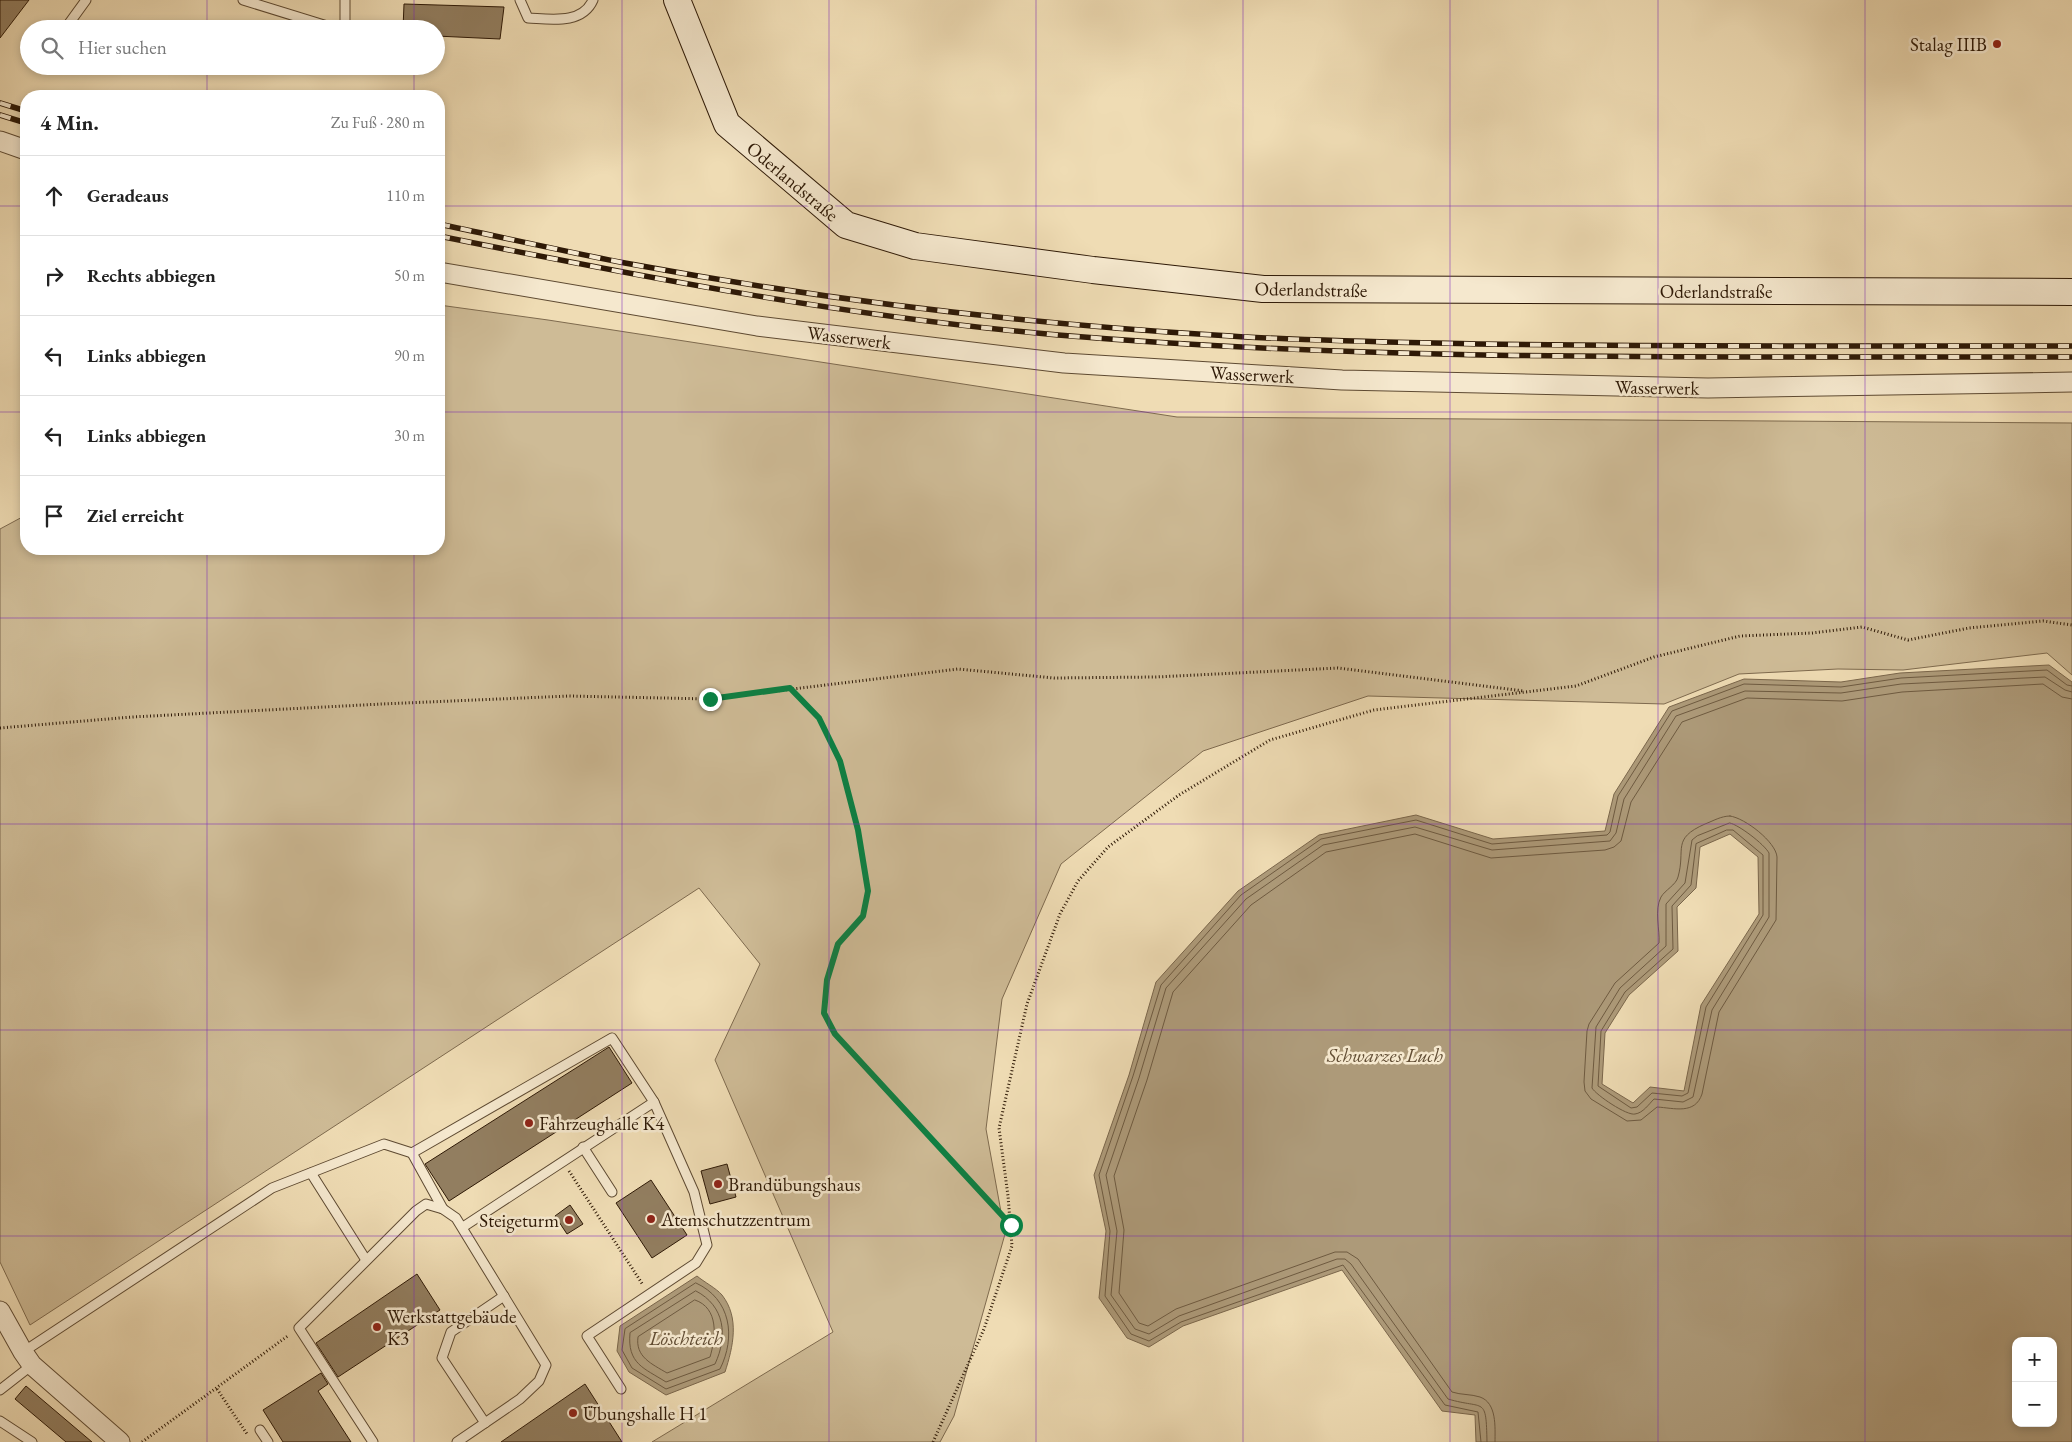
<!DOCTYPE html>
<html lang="de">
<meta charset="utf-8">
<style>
body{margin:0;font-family:"EB Garamond",serif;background:#f2f2f2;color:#222}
.controls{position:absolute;right:15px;bottom:15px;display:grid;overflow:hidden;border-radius:10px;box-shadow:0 2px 8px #0003}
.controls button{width:45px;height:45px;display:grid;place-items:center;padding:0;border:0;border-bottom:1px solid #e0e0e0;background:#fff;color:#222;font:25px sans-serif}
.stop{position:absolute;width:15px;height:15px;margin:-11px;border:4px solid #0b8043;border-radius:50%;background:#fff}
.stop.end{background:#0b8043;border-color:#fff;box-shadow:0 1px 5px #0008}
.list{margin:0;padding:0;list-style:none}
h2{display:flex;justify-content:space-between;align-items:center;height:65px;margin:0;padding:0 20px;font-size:21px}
h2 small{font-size:16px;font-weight:400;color:#767676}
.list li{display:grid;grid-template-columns:32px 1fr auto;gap:15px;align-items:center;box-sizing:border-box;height:80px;padding:0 20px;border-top:1px solid #e0e0e0}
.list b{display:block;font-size:19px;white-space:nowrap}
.list em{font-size:16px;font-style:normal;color:#767676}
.icon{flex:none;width:28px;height:28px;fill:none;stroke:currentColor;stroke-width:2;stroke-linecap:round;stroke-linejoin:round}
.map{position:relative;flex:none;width:2072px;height:1442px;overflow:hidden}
.search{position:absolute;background:#fff;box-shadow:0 2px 8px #0003;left:20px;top:20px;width:425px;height:55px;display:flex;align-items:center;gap:12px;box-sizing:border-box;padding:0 18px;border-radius:28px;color:#767676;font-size:19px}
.panel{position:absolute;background:#fff;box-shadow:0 2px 8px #0003;left:20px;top:90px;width:425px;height:465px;border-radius:20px}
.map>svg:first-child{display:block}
</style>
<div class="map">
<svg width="2072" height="1442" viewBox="0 0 2072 1442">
<rect width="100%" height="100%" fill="#efdcb4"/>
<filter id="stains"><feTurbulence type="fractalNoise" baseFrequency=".004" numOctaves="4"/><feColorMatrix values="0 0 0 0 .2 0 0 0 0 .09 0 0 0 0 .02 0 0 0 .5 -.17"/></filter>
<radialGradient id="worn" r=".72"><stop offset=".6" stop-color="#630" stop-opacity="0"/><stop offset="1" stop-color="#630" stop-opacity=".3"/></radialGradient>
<path fill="#cebb96" stroke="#7e6a4e" d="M439 305 548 320 1177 417 2072 423V675L2047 653 1903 670 1838 669 1739 674 1664 704 1368 696 1203 751 1061 864 1002 999 986 1129 1005 1234 954 1416 940 1442H652L833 1332 715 1060 760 964 699 888 30 1325 0 1262V529L26 515V549H439Z"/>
<g fill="#ad9a79" stroke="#7a664b" fill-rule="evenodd">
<path d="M2049 665 2072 682V1442H1476L1475 1415 1442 1411 1342 1270 1183 1326 1149 1347 1127 1338 1099 1298 1106 1231 1094 1175 1129 1075 1156 982 1238 891 1319 835 1416 815 1493 839 1605 831 1614 794 1669 707 1744 679 1841 682 1900 673ZM1730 834 1758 857 1759 914 1701 1005 1684 1091 1650 1087 1633 1103 1602 1084 1605 1033 1629 995 1678 951 1677 907 1696 888 1700 847ZM2016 1341H2053V1423H2016Z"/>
<path d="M697 1276C704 1282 716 1288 722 1295 740 1318 733 1347 725 1372L666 1395 629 1372 617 1351 620 1326Z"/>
</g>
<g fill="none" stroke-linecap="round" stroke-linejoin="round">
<g stroke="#6e5a40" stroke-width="1">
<path d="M1730 816C1745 818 1776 842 1777 857L1776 920 1719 1012 1702 1094C1695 1115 1674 1108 1657 1107L1641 1120 1627 1121 1591 1099 1585 1091 1584 1082 1587 1031 1589 1024 1615 983 1659 943C1660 930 1654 910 1661 897 1665 890 1676 885 1678 877 1686 849 1671 839 1705 824 1713 821 1721 816 1730 816Z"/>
<path d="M1730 823C1739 825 1764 844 1769 853V917L1712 1010 1693 1097 1683 1102 1654 1099C1649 1104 1643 1113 1635 1114 1627 1116 1596 1095 1592 1088L1596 1027 1620 988 1666 946V904L1685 883 1692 840 1697 836Z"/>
<path d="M1727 830H1733L1763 855V915L1706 1007 1688 1093 1682 1096 1652 1093 1637 1107 1631 1108 1598 1086 1601 1031 1625 992 1673 949 1672 906 1691 885 1696 844Z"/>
<path d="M696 1283C731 1299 736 1337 720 1369L666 1389 632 1368 622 1350 625 1329Z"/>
<path d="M696 1291C725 1306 728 1336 715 1364L666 1382C644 1368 627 1364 630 1333Z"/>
<path d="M695 1300C719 1308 716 1337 710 1357L667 1373C652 1364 635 1357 638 1337Z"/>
<path d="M1481 1442 1478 1412 1445 1405 1343 1265 1181 1322 1149 1341 1131 1334 1105 1296 1110 1231 1099 1175 1133 1076 1161 985 1241 895 1321 839 1416 820 1492 844 1607 835 1610 832 1618 796 1672 711 1744 684 1841 687 1901 678 2047 670 2067 685 2072 686"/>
<path d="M1487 1442C1486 1395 1485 1410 1448 1399L1351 1264 1345 1259H1337L1179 1316 1149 1334 1135 1329 1111 1295 1117 1231 1106 1175 1139 1078 1166 988 1246 899 1323 845 1415 827 1492 850 1610 841 1616 833 1624 799 1676 716 1745 691 1841 693 1901 684 2045 677 2065 690 2072 692"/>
<path d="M1495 1442C1495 1427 1497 1403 1480 1397 1471 1394 1461 1395 1452 1392L1358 1259 1347 1252H1335L1176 1309 1148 1326 1139 1323 1119 1293 1124 1230 1114 1176 1147 1080 1173 992 1251 905 1326 852 1415 834 1491 858 1605 850 1614 847 1621 841 1631 802 1682 722 1747 698 1842 701 1902 692 2043 684 2062 697 2072 699"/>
</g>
</g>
<g fill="#927e60" stroke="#2e1906">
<path d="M0 0H29L0 38Z"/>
<path d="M404 4 504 7 500 39 436 36V29H403Z"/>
<path d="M609 1047 632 1083 449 1201 425 1164Z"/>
<path d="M727 1164 736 1197 710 1204 701 1171Z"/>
<path d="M651 1180 687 1235 652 1258 616 1203Z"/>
<path d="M570 1205 583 1224 567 1234 555 1216Z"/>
<path d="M417 1274 440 1310 338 1377 316 1343Z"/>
<path d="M321 1373 328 1384 318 1391 351 1442H283L263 1410Z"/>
<path d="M585 1384 622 1442H501Z"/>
<path d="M26 1386 92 1442H66L15 1399Z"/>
</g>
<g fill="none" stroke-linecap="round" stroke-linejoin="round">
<defs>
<g id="lane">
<path d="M243 0 337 29"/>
<path d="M345 0V29"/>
<path d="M520 0 528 18C550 19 582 25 593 0"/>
<path d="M65 29 86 0"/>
<path d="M583 1147 612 1192"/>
<path d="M311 1173 366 1260"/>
<path d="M443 1209 412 1153 612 1038 654 1102"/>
<path d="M463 1227 654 1102 694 1192 707 1245 696 1263 587 1336 621 1389"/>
<path d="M23 1352 272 1188 384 1144 412 1153"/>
<path d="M0 1390 32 1365"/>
<path d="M0 1421 32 1442"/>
<path d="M485 1423 442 1358 451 1332 504 1296"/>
<path d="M260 1430 268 1442"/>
<path d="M373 1442 299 1328 416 1211 426 1204 443 1209 456 1218 546 1365 539 1381 520 1399 457 1442"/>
</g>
<g id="street">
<path d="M0 141 26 150"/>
<path d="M439 272 757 326 1064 363 1342 380 1708 388 2072 382"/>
<path d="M0 1311 23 1352 32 1365 120 1442"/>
</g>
<path id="secondary" d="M677 0 727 124 846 225 915 246 1093 270 1263 289 2072 292"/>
</defs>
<use href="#lane" stroke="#5e4a32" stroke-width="11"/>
<use href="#street" stroke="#5e4a32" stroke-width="21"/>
<use href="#secondary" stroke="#2e1906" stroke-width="28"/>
<g stroke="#2e1906" stroke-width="3" stroke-dasharray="1 2.5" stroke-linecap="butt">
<path d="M791 688 819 718 840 761 858 831 868 891 863 916 838 944 827 979 824 1013 835 1034 1011 1225"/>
<path d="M0 728 132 717 382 704 569 696 710 699 958 669 1054 678 1156 677 1338 668 1524 691"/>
<path d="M569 1171 643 1285"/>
<path d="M217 1389 247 1434"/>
<path d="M142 1442 289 1335"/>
<path d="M933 1442 984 1329 1012 1246 1008 1196 999 1128 1027 1004 1060 914 1078 881 1108 847 1179 795 1270 740 1374 710 1576 686 1654 657 1740 636 1812 633 1862 627 1908 640 1969 628 2043 621 2072 625"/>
</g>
<use href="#lane" stroke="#f5e8ce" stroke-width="9"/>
<use href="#street" stroke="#f5e8ce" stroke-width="19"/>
<use href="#secondary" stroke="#f5e8ce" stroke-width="26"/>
<defs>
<g id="rail">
<path d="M0 103 26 111"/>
<path d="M0 115 26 123"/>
<path d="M439 224C501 237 562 251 625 263 819 299 1017 323 1214 335 1302 341 1390 342 1478 344 1676 347 1874 346 2072 346"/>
<path d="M439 236C643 277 849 317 1058 335 1395 363 1734 356 2072 357"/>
</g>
</defs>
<use href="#rail" stroke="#2e1906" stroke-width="5.5"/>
<use href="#rail" stroke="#f5e8ce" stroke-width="4" stroke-dasharray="11" stroke-linecap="butt"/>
</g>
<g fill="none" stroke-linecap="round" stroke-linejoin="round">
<path stroke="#0b8043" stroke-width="6" d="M710 699 790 688 819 718 840 761 858 830 868 891 863 916 838 944 827 980 824 1013 835 1034 1011 1225"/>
</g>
<path fill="none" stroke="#7b2cbf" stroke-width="1" stroke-opacity="0.55" d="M207 0V29M414 0V29M622 0V1442M829 0V1442M1036 0V1442M1243 0V1442M1450 0V1442M1658 0V1442M1865 0V1442M207 66V96M414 66V96M0 206H26M439 206H2072M0 412H26M439 412H2072M207 549V1442M414 549V1442M0 618H2072M0 824H2072M0 1030H2072M0 1236H2072"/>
<g fill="#8f2418" stroke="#f5e8ce" stroke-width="2">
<circle cx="1997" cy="44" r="5"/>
<circle cx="529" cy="1123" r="5"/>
<circle cx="718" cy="1184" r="5"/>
<circle cx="651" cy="1219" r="5"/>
<circle cx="569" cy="1220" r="5"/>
<circle cx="377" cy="1327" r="5"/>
<circle cx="573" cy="1413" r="5"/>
</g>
<g text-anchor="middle" stroke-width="5" stroke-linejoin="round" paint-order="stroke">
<g font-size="19" fill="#2e1906" stroke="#f5e8ce" text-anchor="start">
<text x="1987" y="51" text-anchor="end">Stalag IIIB</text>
<text x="539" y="1130">Fahrzeughalle K4</text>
<text x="728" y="1191">Brandübungshaus</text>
<text x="661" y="1226">Atemschutzzentrum</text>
<text x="559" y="1227" text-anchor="end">Steigeturm</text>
<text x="387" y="1323">Werkstattgebäude<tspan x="387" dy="22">K3</tspan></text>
<text x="583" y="1420">Übungshalle H 1</text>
</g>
<g font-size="19" fill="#2e1906" stroke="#f5e8ce">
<text transform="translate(793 181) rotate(40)" y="7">Oderlandstraße</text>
<text transform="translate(1311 289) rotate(1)" y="7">Oderlandstraße</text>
<text x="1716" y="298">Oderlandstraße</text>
<text transform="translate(849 337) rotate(7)" y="7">Wasserwerk</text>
<text transform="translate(1252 374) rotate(3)" y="7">Wasserwerk</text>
<text transform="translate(1657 387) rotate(1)" y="7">Wasserwerk</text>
</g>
<g font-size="20" font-style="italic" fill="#614d34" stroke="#f5e8ce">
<text x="1385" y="1062">Schwarzes Luch</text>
<text x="686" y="1345">Löschteich</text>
</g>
</g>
<rect width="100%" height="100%" filter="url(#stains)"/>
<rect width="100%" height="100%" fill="url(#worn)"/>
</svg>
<div class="controls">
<button>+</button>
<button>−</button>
</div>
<div class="stop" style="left:1011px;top:1225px"></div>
<div class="stop end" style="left:710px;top:699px"></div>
<div class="search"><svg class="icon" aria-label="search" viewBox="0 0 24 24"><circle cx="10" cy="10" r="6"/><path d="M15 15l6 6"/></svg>Hier suchen</div>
<section class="panel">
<h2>4 Min.<small>Zu Fuß · 280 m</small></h2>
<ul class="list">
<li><svg class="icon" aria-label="ahead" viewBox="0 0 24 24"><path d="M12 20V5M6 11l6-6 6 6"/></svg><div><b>Geradeaus</b></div><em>110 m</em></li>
<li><svg class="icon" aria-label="right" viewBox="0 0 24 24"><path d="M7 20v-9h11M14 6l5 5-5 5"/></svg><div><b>Rechts abbiegen</b></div><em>50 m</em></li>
<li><svg class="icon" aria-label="left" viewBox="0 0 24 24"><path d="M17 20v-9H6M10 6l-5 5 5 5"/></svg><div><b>Links abbiegen</b></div><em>90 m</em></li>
<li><svg class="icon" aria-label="left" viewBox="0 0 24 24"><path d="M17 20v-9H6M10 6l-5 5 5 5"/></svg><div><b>Links abbiegen</b></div><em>30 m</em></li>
<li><svg class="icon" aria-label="arrive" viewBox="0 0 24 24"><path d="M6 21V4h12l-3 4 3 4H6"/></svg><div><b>Ziel erreicht</b></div></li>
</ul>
</section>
</div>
